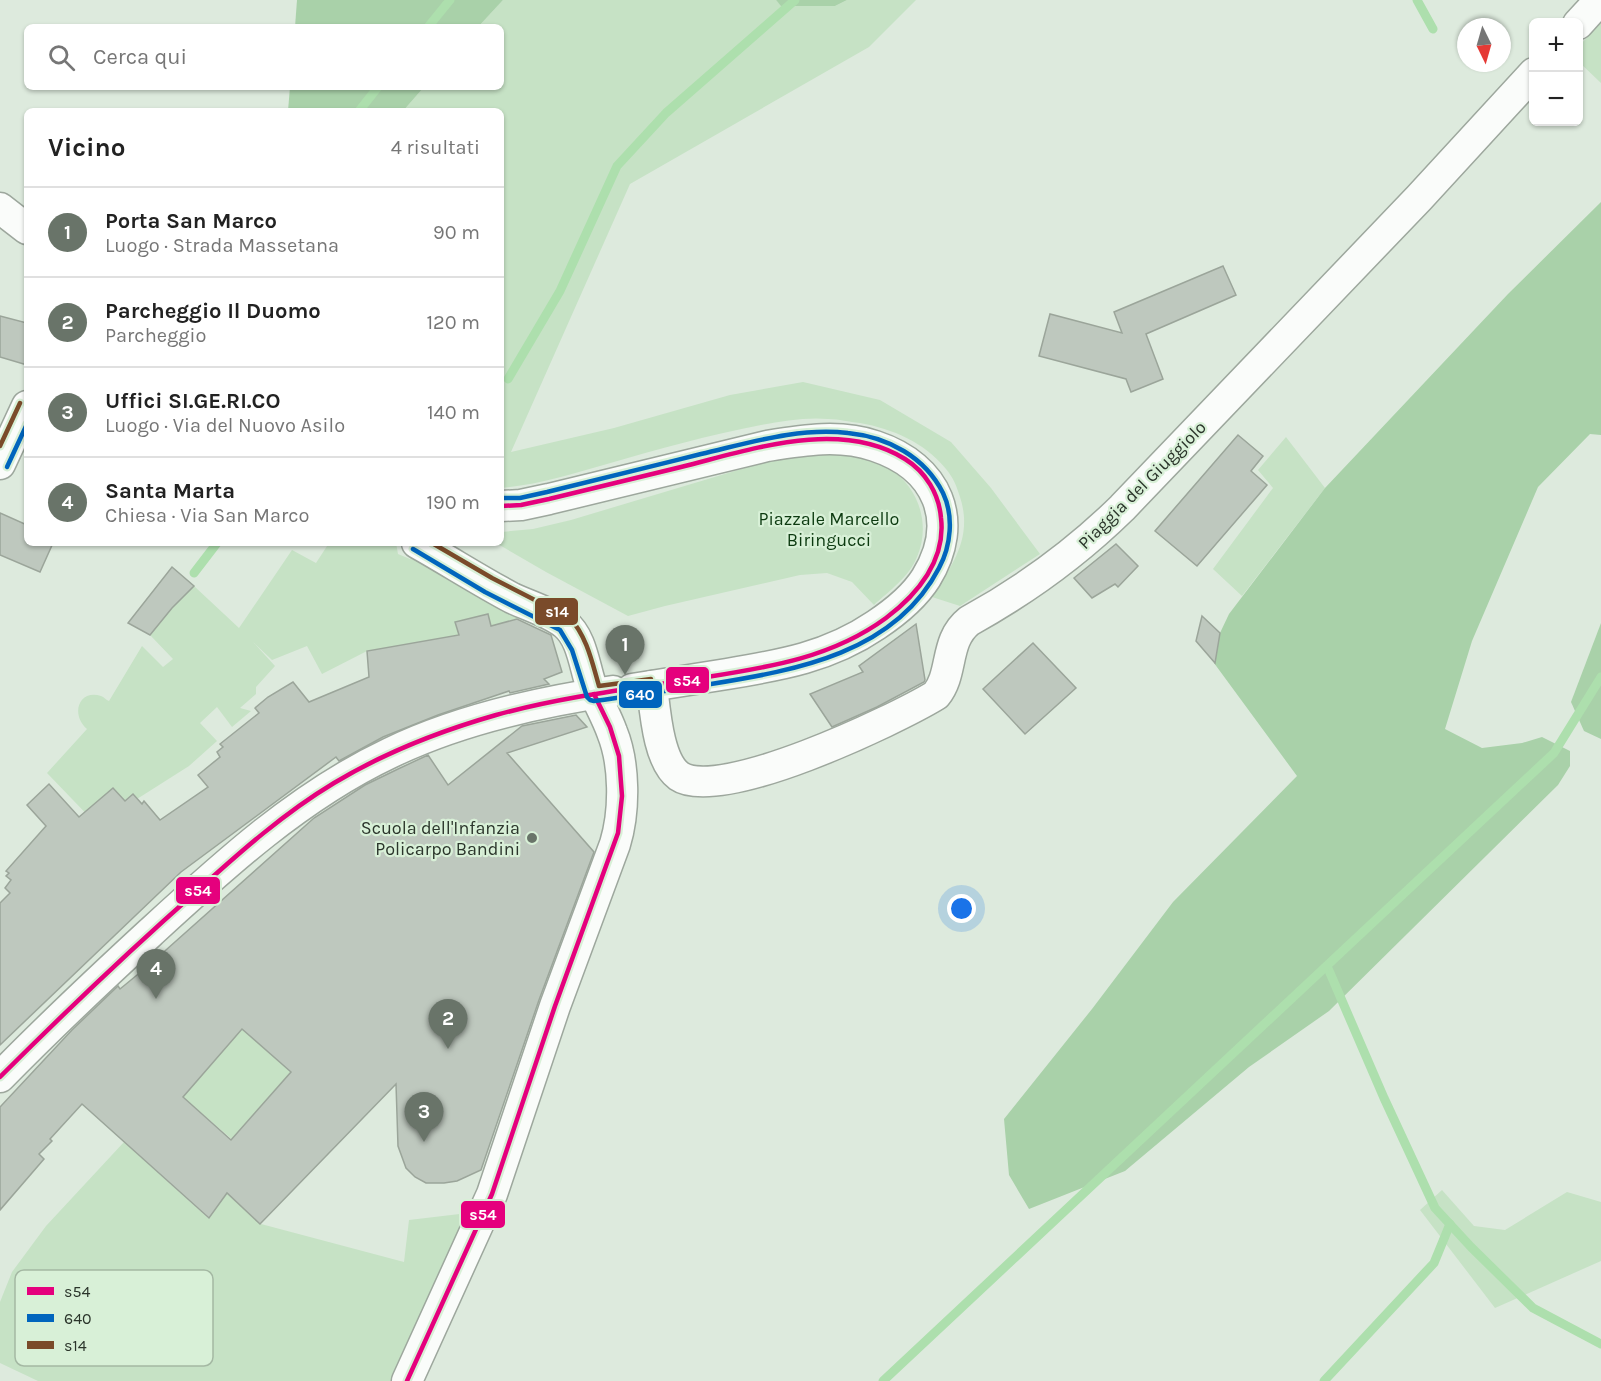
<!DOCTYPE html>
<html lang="it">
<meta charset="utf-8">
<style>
body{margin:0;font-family:Karla,sans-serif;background:#f2f2f2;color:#222}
.controls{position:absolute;right:18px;top:18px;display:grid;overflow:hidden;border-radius:9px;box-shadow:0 2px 4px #0004}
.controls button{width:54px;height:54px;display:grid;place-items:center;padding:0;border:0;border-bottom:2px solid #e0e0e0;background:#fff;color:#222;font:30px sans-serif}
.compass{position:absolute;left:1457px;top:18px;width:54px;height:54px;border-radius:50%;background:#fff;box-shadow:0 2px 4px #0004;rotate:175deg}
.you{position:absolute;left:962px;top:909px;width:21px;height:21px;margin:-15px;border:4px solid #fff;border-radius:50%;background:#1a73e8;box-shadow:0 0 0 9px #1a73e833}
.badge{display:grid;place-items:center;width:39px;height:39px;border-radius:50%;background:#697469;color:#fff;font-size:20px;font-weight:700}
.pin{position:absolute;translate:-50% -50px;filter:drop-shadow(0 2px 3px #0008)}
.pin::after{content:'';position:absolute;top:32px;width:21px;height:18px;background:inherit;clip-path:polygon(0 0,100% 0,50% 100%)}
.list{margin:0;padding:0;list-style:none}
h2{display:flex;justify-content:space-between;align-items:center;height:78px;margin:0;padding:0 24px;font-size:26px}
h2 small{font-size:20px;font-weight:400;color:#767676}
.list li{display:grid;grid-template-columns:39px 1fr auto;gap:18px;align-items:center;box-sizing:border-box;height:90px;padding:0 24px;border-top:2px solid #e0e0e0}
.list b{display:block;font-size:22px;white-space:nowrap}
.list p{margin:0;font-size:20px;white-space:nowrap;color:#767676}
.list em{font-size:20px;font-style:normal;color:#767676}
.icon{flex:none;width:33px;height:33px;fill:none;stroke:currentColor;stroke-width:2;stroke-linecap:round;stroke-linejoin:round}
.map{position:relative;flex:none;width:1601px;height:1381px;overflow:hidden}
.search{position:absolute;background:#fff;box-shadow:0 2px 4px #0004;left:24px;top:24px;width:480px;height:66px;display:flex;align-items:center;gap:15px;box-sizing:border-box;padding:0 21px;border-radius:9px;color:#767676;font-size:22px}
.panel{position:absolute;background:#fff;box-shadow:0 2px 4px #0004;left:24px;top:108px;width:480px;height:438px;border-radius:9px}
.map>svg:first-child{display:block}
</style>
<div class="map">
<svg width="1601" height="1381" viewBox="0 0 1601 1381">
<rect width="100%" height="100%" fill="#ddeadd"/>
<g fill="#c6e2c5">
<path d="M503 0H776L782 6H835L847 0H916L869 47 630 184 511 452 614 428 730 395 803 382 880 400 951 442 991 488 1040 554 960 606 932 597C953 564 973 537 960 497 956 485 954 479 946 469 924 442 893 429 860 423 849 422 839 419 828 419 807 417 782 421 761 425 709 435 658 449 607 464 572 474 537 485 501 488V111H403L424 87H501V27H478Z"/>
<path d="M1601 23V83L1579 62 1578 47Z"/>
<path d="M1286 437 1325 488 1242 596 1213 569 1273 488 1258 470Z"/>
<path d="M836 452C854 456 873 459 889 468 919 487 931 525 917 557 909 577 889 591 874 605L852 582 827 573 800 575 665 606 628 616 546 572 496 543H501V532L533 529 571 520 768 461 801 455Z"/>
<path d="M329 543H396L398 554 410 559 413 552 526 616 491 626 487 614 456 622 459 635 367 651 322 674 307 646 272 660 253 642 275 666 256 687V694L240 708 251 711 232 727 217 707 200 723 217 741 189 766 137 799 133 794 125 801 113 788 98 826 47 773 87 729C70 714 79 689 101 696 104 697 106 700 109 701L142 646 163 667 173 659 150 635 172 608 194 586 239 628 292 550 316 563Z"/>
<path d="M242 1029 301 1081 272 1093 244 1125 242 1148 183 1097Z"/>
<path d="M124 1142 208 1218 227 1193 261 1224 404 1262 409 1220 468 1213 396 1381H38L0 1363V1302L12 1272 46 1226Z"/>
<path d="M1442 1190 1474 1226 1505 1230 1567 1192 1601 1202V1261L1495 1308 1420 1210Z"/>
</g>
<g fill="#a9d1a9">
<path d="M297 0H503L478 27H295Z"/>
<path d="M776 0H847L835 6H781Z"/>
<path d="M290 87H424L403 111H288Z"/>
<path d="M1601 202V435L1590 434 1538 487 1472 641 1445 729 1482 748 1522 743 1542 737 1570 751V766L1558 785 1329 1011 1249 1067 1125 1171 1029 1209 1009 1175 1004 1119 1092 1009 1173 902 1297 776 1214 663 1220 633 1229 614 1325 488 1508 294Z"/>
<path d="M1601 623V739L1584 731 1571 702Z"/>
</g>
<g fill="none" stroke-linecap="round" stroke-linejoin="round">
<g stroke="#addfad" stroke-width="9">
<path d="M1417 0 1433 29"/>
<path d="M428 27 450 0"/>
<path d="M359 111 378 87"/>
<path d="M508 379 560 291 617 166 666 113 795 0"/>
<path d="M194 573 217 543"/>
<path d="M1327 966 1384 1098 1435 1208 1471 1247 1533 1308 1601 1344"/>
<path d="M883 1381 1554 753 1601 677"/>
<path d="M1324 1381 1434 1263 1450 1224"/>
</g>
</g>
<g fill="#bec8be" stroke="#9ba59a" stroke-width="1.5" fill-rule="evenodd">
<path d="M1223 266 1236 295 1146 334 1163 379 1131 392 1126 379 1039 356 1050 314 1122 333 1114 312Z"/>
<path d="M0 316 27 323V365L0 357Z"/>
<path d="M1238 435 1263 456 1251 471 1267 485 1197 566 1155 531Z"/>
<path d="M0 513 27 525V543H53L40 572 0 555Z"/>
<path d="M1116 544 1138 566 1118 587 1115 584 1092 598 1074 578Z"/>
<path d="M172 567 194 586 172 608 150 635 128 623Z"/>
<path d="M488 614 491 626 517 619 551 635 562 672 544 679 549 684 510 693 509 691 438 715 383 737 339 761 336 757 181 872 0 1045V903L10 893 5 888 11 880 6 876 9 873 6 871 46 826 27 805 49 784 79 817 113 788 125 801 133 794 142 804 144 801 160 820 208 787 198 775 220 757 217 752 223 747 220 744 259 713 255 708 268 697 293 682 309 702 369 677 367 651 459 635 455 622Z"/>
<path d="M1202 616 1220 633 1215 663 1196 641Z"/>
<path d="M916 624 925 680 924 682 877 707 832 727 810 694 863 672 859 666Z"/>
<path d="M1033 643 1076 688 1025 734 983 689Z"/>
<path d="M576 715 587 727 507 753 594 852 539 1000 481 1170 457 1181 444 1183H426L415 1177 406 1168 398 1146 396 1084 260 1224 227 1193 209 1218 82 1104 50 1139 52 1141 39 1154 44 1159 0 1210V1107L72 1030 118 986 120 989 148 966 314 818 365 785 398 769 428 755 448 785 522 726ZM242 1029 291 1072 231 1140 183 1097Z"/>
</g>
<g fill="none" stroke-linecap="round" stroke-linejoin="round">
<defs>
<g id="minor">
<path d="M1578 24 1600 0"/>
<path d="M0 208 27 229"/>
<path d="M0 464 27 406"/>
<path d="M501 506 521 505 549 499 767 446C804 440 840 434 875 446 938 467 961 521 926 578 914 597 894 613 876 625 829 657 781 665 727 674 695 679 664 684 632 689"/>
<path d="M652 686C655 710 658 761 679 776 719 804 895 720 936 695 954 673 944 641 969 621 1027 589 1075 554 1122 508L1419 198 1534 73"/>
<path d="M0 1077C49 1027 100 979 151 932 224 865 299 796 390 753 458 720 538 702 613 691"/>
<path d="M407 1381 492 1194 555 1006 615 844C625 811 625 764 612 732 606 715 596 699 590 682 584 663 581 637 565 624 550 612 529 606 512 598 480 581 449 561 417 543"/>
</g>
</defs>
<use href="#minor" stroke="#9da79d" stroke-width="33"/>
<use href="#minor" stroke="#fafcfa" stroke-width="30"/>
<defs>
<g id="bus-1">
<path d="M0 1077C64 1013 129 951 197 891 240 852 284 813 334 783 384 753 440 731 496 715 565 696 636 688 707 677 771 667 833 657 886 618 918 594 946 560 941 518 939 494 926 472 905 459 839 418 750 450 681 467 637 478 593 488 549 499L521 505 501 506"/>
<path d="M407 1381 492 1194 555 1006 618 833 622 796 619 756 610 727 594 694"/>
</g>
<g id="bus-2">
<path d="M7 467 27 424"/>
<path d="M413 549 485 592 560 630 572 650 587 697 590 700 594 701C633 696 672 690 711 684 797 670 895 653 939 568 951 546 954 516 943 493 925 457 888 437 848 433 799 427 749 443 701 454 650 467 599 479 547 492L520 498H501"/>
</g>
<g id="bus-3">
<path d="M0 446 20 403"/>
<path d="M432 543 492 578 570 618C587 637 592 662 599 686L651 679"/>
</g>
</defs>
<use href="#bus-1" stroke="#d8f0d7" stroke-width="9"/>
<use href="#bus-2" stroke="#d8f0d7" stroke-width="9"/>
<use href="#bus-3" stroke="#d8f0d7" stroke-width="9"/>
<use href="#bus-1" stroke="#e5007d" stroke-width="4.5"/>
<use href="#bus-2" stroke="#0065bd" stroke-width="4.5"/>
<use href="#bus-3" stroke="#7a4b2a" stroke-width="4.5"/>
</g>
<circle fill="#697469" stroke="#d8f0d7" stroke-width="2" cx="532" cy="838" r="6"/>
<g text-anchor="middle" stroke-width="4.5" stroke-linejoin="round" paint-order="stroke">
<g font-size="18" fill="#2b352b" stroke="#d8f0d7">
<text transform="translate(1142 485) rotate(-45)" y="6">Piaggia del Giuggiolo</text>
</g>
<g font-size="18" fill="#0c3a10" stroke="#d8f0d7">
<text x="829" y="525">Piazzale Marcello<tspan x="829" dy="21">Biringucci</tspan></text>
</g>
<g font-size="18" fill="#2b352b" stroke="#d8f0d7" text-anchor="end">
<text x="520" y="834">Scuola dell'Infanzia<tspan x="520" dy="21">Policarpo Bandini</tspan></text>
</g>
</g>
<rect x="15" y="1270" width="198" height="96" rx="9" fill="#d8f0d7" stroke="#a4b8a3" stroke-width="1.5"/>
<rect x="27" y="1287" width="27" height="8" fill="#e5007d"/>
<rect x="27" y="1314" width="27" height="8" fill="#0065bd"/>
<rect x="27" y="1341" width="27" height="8" fill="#7a4b2a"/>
<g font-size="16" fill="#2b352b">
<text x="64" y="1297">s54</text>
<text x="64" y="1324">640</text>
<text x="64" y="1351">s14</text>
</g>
<g stroke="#d8f0d7" stroke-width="2">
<rect x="534" y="597" width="45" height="29" rx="6" fill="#7a4b2a"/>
<rect x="665" y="666" width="45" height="28" rx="6" fill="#e5007d"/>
<rect x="618" y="680" width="45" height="29" rx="6" fill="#0065bd"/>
<rect x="175" y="876" width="46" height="29" rx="6" fill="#e5007d"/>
<rect x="460" y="1200" width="46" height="29" rx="6" fill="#e5007d"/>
</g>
<g font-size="16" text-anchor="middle" font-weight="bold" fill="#fff">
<text x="557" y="617">s14</text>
<text x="687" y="686">s54</text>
<text x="640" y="700">640</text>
<text x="198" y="896">s54</text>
<text x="483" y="1220">s54</text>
</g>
</svg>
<div class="controls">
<button>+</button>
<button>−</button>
</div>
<svg class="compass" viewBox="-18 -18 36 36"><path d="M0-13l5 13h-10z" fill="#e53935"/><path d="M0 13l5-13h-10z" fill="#767676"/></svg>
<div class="you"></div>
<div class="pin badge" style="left:625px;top:675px">1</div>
<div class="pin badge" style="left:448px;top:1049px">2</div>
<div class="pin badge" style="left:424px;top:1142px">3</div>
<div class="pin badge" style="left:156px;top:999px">4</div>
<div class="search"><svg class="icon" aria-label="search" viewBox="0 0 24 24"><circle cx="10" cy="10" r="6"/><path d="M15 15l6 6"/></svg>Cerca qui</div>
<section class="panel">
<h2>Vicino<small>4 risultati</small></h2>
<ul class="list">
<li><span class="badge">1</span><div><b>Porta San Marco</b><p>Luogo · Strada Massetana</p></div><em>90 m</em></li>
<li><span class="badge">2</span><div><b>Parcheggio Il Duomo</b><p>Parcheggio</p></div><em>120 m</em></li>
<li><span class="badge">3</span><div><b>Uffici SI.GE.RI.CO</b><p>Luogo · Via del Nuovo Asilo</p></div><em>140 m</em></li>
<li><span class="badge">4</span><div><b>Santa Marta</b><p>Chiesa · Via San Marco</p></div><em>190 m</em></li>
</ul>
</section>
</div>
